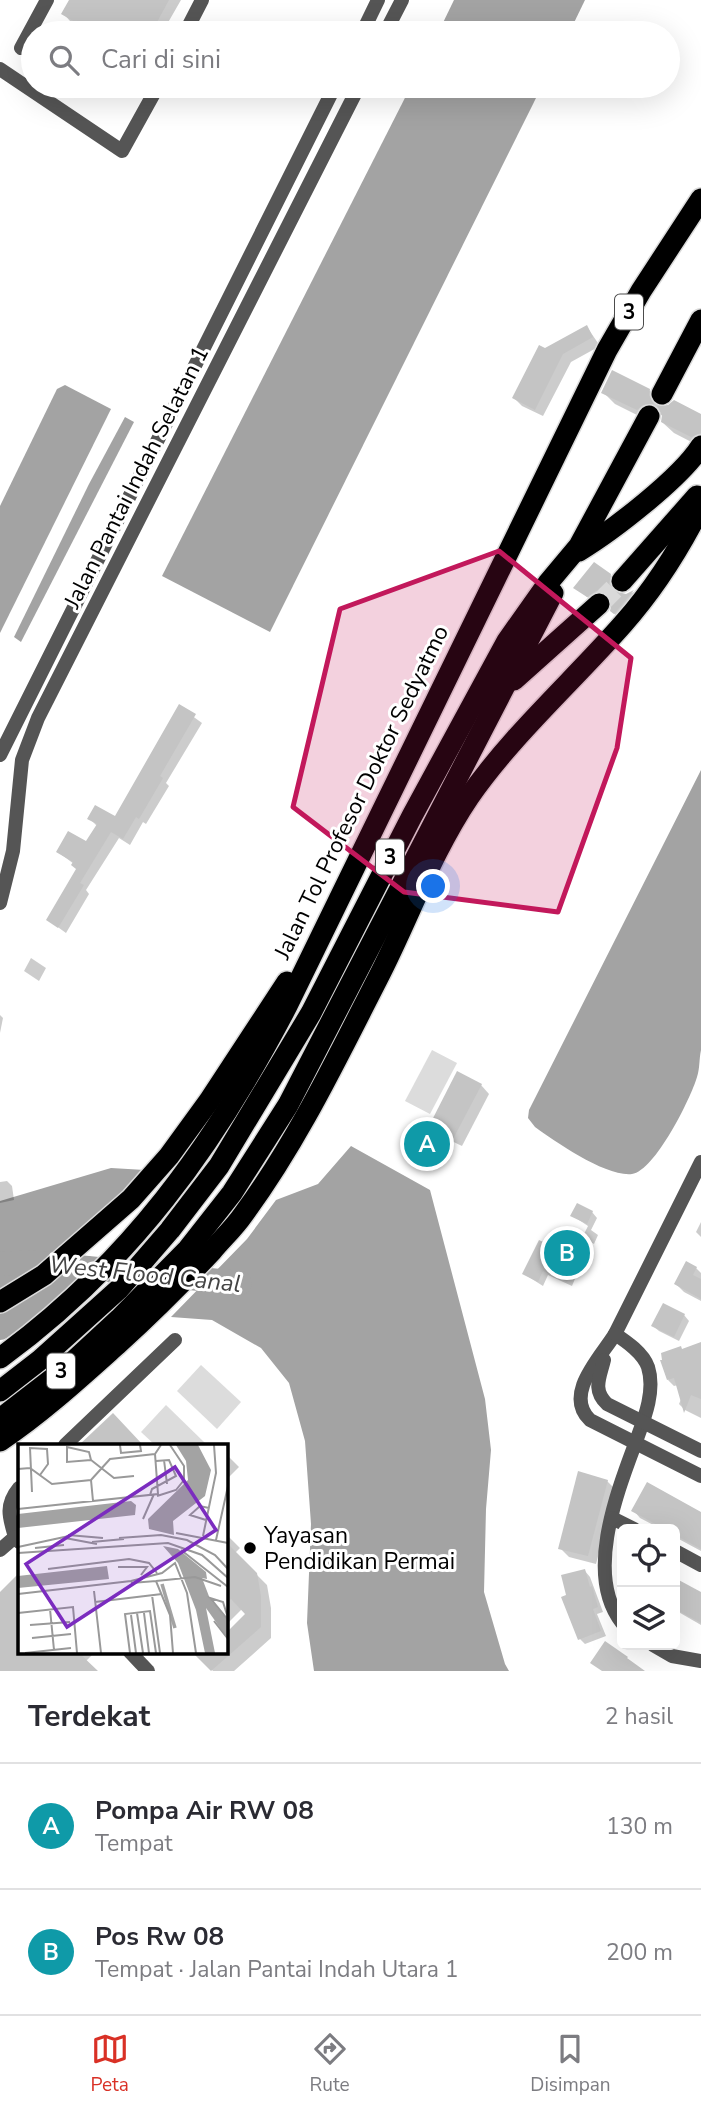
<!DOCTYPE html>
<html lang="id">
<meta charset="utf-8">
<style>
body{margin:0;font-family:"Nunito Sans",sans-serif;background:#f2f2f3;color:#2b2b33}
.controls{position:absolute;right:21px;bottom:21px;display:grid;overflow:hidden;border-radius:10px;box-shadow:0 7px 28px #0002}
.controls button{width:63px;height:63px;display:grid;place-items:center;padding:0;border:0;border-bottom:2px solid #e1e1e2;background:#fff;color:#2b2b33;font:35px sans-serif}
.you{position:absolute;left:434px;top:887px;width:24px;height:24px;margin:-18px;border:5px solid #fff;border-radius:50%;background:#1a73e8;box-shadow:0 0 0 10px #1a73e833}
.badge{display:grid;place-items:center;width:46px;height:46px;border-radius:50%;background:#d93025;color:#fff;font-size:23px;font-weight:700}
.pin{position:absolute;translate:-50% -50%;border:4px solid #fff;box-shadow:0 2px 7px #0006}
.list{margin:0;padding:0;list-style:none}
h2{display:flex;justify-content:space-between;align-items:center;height:91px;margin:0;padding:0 28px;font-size:30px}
h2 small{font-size:23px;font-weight:400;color:#7c7c81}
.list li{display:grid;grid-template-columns:46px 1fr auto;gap:21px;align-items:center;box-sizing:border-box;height:126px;padding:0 28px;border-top:2px solid #e1e1e2}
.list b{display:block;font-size:26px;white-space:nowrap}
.list p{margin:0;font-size:23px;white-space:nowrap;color:#7c7c81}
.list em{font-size:23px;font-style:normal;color:#7c7c81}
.icon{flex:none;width:38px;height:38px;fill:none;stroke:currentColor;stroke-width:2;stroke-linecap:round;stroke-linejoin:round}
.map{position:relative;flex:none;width:701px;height:1671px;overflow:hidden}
.search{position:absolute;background:#fff;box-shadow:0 7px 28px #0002;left:21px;right:21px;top:21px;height:77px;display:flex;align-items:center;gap:18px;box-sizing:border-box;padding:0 24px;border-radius:38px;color:#7c7c81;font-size:26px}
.sheet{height:343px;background:#fff}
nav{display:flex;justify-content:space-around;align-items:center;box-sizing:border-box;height:98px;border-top:2px solid #e1e1e2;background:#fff;font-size:19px;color:#7c7c81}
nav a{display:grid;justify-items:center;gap:4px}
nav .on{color:#d93025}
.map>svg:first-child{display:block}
</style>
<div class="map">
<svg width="701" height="1671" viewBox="0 0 701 1671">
<rect width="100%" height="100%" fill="#fff"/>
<g fill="#dcdcdc">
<path d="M432 1050 457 1063 430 1114 405 1101Z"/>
<path d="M201 1365 241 1402 217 1429 177 1391Z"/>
<path d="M166 1405 205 1443 203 1445H155L141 1432Z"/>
</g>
<g fill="#a3a3a3">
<path d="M454 0H585L569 33H438Z"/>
<path d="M411 86H542L270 632 162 576Z"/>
<path d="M65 385 111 409 0 633V506L57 389Z"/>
<path d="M125 417 134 422 21 642 14 637 89 484Z"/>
<path d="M701 770V1050C699 1059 700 1068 697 1077 691 1098 655 1171 632 1174 606 1177 556 1142 535 1127L528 1118 529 1110Z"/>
<path d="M351 1146 430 1190 485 1399 491 1450 486 1509 484 1592 505 1664 509 1671H314L307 1623 311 1524 305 1441 289 1383 261 1348 212 1320 171 1317 247 1239 276 1200 318 1184Z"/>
<path d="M111 1168 145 1170 38 1273 0 1295V1201Z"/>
</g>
<g fill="#0003">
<path d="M70 0H181L162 33H114L106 29 103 33H92L70 21 63 13Z"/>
<path d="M587 327 600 346 571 362 543 416 522 406 514 398 545 350Z"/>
<path d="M649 390 661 402 660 408 701 416V447L674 433 662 422 664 415 655 416 649 421 615 404 603 392Z"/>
<path d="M610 575 619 584 617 594 626 595 634 592 642 599 620 619 611 611 614 600 605 599 597 605 576 588Z"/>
<path d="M180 707 202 723 166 783 169 786 146 824 143 822 130 845 119 838 86 890 89 894 66 933 48 920 78 870 74 864 58 852 87 843 97 826 89 818H116Z"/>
<path d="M31 958 46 968 39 981 24 971Z"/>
<path d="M0 1015 3 1018 0 1033Z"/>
<path d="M481 1085 489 1094 462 1146 439 1135 431 1126Z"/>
<path d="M7 1181 12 1186 14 1200 0 1203V1182Z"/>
<path d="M592 1212 597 1218 591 1230 598 1235 594 1244 582 1238 588 1226 573 1216Z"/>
<path d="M701 1222V1237L696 1232Z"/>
<path d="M559 1251 578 1252 583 1257 575 1272 577 1274 572 1286 548 1275 543 1286 524 1274Z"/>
<path d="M696 1268 701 1273V1301L684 1292 676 1284Z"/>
<path d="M684 1315 689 1321 679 1341 659 1331 653 1326Z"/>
<path d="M701 1343V1418L685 1410 679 1404 682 1397 678 1385 674 1386 668 1380 683 1351Z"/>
<path d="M226 1454 239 1467 226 1480Z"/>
<path d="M607 1481 616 1490 596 1564 569 1557 560 1548Z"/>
<path d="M634 1511 701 1513V1551L675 1537V1529H661L640 1518Z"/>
<path d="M226 1534 240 1548 235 1553 267 1585 271 1608V1638L234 1671H213L195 1652H226V1632L227 1634 248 1614 242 1609 226 1625Z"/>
<path d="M622 1567V1581L617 1576Z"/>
<path d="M585 1571 590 1577 603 1612 597 1614 606 1636 585 1644 580 1639 568 1597Z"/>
<path d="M17 1578 19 1580V1639L16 1642 19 1645V1652H89L92 1655 86 1661 96 1671H0V1595Z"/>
<path d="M675 1580 701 1594V1625L675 1610Z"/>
</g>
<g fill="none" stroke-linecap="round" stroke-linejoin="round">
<g stroke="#a3a3a3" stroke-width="24">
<path d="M0 1264 27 1262 240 1283"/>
<path d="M0 1328 87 1268"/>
</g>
</g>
<g fill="#c4c4c4">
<path d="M69 0H169L151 33H117L98 22 92 32 61 14Z"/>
<path d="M587 325 593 337 563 354 535 410 512 398 539 345 545 348Z"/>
<path d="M612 370 650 389 649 395 654 404 643 405 637 410 601 393Z"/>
<path d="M674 400 701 414V433L691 437 661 422 662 415 657 406 668 405Z"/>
<path d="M594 562 611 574 609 584 614 591 626 594 634 590 614 614 610 611 612 601 604 592 596 591 587 597 573 588Z"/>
<path d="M179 704 196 714 160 776 163 778 139 819 136 817 123 839 111 832 80 883 84 885 58 928 46 920 76 869 71 865 73 862 56 852 68 831 86 841 97 824 87 819 95 805 115 816Z"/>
<path d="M457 1071 482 1084 453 1139 429 1126Z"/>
<path d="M577 1203 593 1211 587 1224 570 1216Z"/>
<path d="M539 1240 558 1249 562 1242 579 1251 570 1267 573 1268 567 1282 543 1271 538 1282 522 1274Z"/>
<path d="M686 1261 697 1267 693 1275 701 1279V1299L674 1284Z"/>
<path d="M663 1303 685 1314 674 1337 651 1326Z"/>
<path d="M701 1342V1399L691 1395 684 1413 674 1378 667 1380 660 1360H662L661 1353 681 1346 682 1349Z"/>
<path d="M113 1413 143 1445H79Z"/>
<path d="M578 1471 608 1480 588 1556 558 1549Z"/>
<path d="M647 1482 701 1512V1549L675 1535V1529H665L631 1511Z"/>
<path d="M226 1542 257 1573 261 1596V1627L211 1671 192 1652H226V1633L245 1614 231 1599 226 1604Z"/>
<path d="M585 1569 590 1587 592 1586 598 1607 593 1609 601 1631 578 1640 561 1597 566 1595 561 1575Z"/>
<path d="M19 1573V1652H78L98 1671H0V1592Z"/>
<path d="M675 1578 701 1592V1623L675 1609Z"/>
<path d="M605 1641 628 1657 627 1658 645 1671H602L590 1663Z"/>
</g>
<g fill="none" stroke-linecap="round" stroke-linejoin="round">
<path stroke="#d9d9d9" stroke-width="21" stroke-dasharray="21 10" stroke-linecap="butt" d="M599 604 622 581"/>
<defs>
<g id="motorway">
<path d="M662 394 701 320"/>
<path d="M579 551C612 531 681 478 701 446"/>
<path d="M622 581 697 496"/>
<path d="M514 680 599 604"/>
<path d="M0 1302 44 1275 131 1199 169 1156 209 1101 287 982"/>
<path d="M0 1358C129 1264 214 1146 287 1006L607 350 641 291 701 199"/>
<path d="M0 1391 40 1360 119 1289 170 1230 219 1166 311 1013 412 816 507 641 548 583 579 546 649 416"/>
<path d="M0 1419 66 1368 119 1319 188 1249 232 1193 288 1105 553 593"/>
<path d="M0 1441C43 1412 81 1377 119 1343 152 1313 182 1283 212 1251 222 1239 234 1228 243 1215 297 1142 337 1058 378 978 409 918 431 853 469 797 513 734 572 682 623 624 655 588 680 548 701 506"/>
</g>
</defs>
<use href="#motorway" stroke="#dbdbdb" stroke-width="24"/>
<g stroke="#555" stroke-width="14">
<path d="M185 33 202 0"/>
<path d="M385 33 402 0"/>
<path d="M21 48 47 0"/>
<path d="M0 69 122 151 158 86"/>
<path d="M0 903 13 851 22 760 38 718 359 86"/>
<path d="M701 1162 615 1334C601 1357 563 1394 590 1420L701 1476"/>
<path d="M615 1334C627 1342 643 1353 648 1367 656 1392 643 1422 635 1444 616 1495 585 1576 622 1623"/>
<path d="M604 1360C600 1377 592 1390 607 1404L701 1451"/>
<path d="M65 1445 175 1340"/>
<path d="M612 1518 634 1529"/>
<path d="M15 1537C9 1517 5 1505 19 1488"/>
<path d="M675 1551 701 1565"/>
<path d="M653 1645 672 1656 701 1661"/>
</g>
<g stroke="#555" stroke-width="14">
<path d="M362 33 378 0"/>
<path d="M0 755 335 86"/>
<path d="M0 1550 15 1537 19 1542"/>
<path d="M130 1652 148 1671"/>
</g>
<use href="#motorway" stroke="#000" stroke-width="21"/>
</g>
<path fill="#c2185b" fill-opacity="0.2" stroke="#c2185b" stroke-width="5" stroke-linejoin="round" d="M499 551 631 658 617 748 558 912 404 892 293 807 340 609Z"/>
<circle fill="#000" stroke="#fff" stroke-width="2.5" cx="250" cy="1548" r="7"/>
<g text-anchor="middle" stroke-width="6" stroke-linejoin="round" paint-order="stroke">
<g fill="#fff" stroke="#4c4c4c" stroke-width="2">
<rect x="615" y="294.5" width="28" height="35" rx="5"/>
<rect x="376" y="839.5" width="28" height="35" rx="5"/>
<rect x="47" y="1353.5" width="28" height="35" rx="5"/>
</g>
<g font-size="21" font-weight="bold" fill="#000">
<text x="629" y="319">3</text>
<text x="390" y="864">3</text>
<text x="61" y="1378">3</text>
</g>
<g font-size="23" fill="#000" stroke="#fff">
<text transform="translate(136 477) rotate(-63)" y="8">Jalan Pantai Indah Selatan 1</text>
<text transform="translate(361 792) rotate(-64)" y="8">Jalan Tol Profesor Doktor Sedyatmo</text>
</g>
<g font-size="23" fill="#000" stroke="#fff" text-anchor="start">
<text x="264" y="1543">Yayasan<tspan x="264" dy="26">Pendidikan Permai</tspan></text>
</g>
<g font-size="24" font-style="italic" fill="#444" stroke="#fff">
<text transform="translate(145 1274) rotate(6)" y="8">West Flood Canal</text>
</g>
</g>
<g transform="translate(18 1444)">
<rect width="210" height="210" fill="#fff"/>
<path d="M158 1H180L193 26 187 52 155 77 156 91 131 85 130 75 170 36 168 17ZM113 57 118 61 117 71 0 84V70ZM145 102 160 105 188 128 189 135 184 134 192 155 210 177V195L188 164 197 209H187L178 166 160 119ZM89 122 91 135 0 144V132Z" fill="#a3a3a3"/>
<path fill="none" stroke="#a3a3a3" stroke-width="3.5" d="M144 140 157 184"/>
<path fill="none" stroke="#999" stroke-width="2" d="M102 1 103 9 123 7 122 1M73 16 49 18V3L71 8 73 16 96 34 116 32M146 16 149 40M0 25 12 24 34 40 73 36 92 15 137 10M73 36 75 57M14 48 12 4 29 5 30 20 22 31M132 51 134 45 158 32 151 16 138 17M139 52 158 46 166 36V22L152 1M0 65 140 50 137 10 143 1M125 75 136 50M188 76 172 71 182 62 191 64M158 89 210 99M50 91 85 94M185 92 198 29 196 1M47 94 79 100M101 94 143 91 169 96 197 111 210 125M198 96 210 42M74 98 106 95M0 103 51 92M17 104 46 101M163 106 210 143M0 109 150 99 184 111 210 134M100 123H129L123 131M30 125 111 115 131 119 139 129M138 137 177 133 203 142M113 139 138 137 152 171 155 209M76 147 83 209M0 150 113 137 144 129 157 119 169 149 178 209M134 151 142 209M77 158 144 150M32 165 36 206M0 169 55 163 59 209M119 169 125 209M126 169 131 209M113 171 118 209M210 174 205 158 192 154 210 176M196 177 210 195M12 181 52 178M14 194 53 190M7 209 53 204M112 209 107 170 132 167 138 209"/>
<path fill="#7b2cbf" fill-opacity="0.15" stroke="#7b2cbf" stroke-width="3.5" d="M157 23 198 86 49 183 8 120Z"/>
<rect width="210" height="210" fill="none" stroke="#000" stroke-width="3.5"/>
</g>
</svg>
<div class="controls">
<button><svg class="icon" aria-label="locate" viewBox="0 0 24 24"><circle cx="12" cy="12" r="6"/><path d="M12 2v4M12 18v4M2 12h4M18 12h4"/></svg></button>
<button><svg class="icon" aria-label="layers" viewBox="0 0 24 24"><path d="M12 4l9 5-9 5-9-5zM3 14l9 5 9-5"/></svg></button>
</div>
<div class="you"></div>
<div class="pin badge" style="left:427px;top:1144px;background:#0f9aa8">A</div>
<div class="pin badge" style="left:567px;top:1253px;background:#0f9aa8">B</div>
<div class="search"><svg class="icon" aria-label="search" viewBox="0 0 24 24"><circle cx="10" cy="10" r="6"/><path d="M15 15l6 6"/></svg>Cari di sini</div>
</div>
<section class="sheet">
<h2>Terdekat<small>2 hasil</small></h2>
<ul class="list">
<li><span class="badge" style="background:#0f9aa8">A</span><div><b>Pompa Air RW 08</b><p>Tempat</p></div><em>130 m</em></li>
<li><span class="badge" style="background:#0f9aa8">B</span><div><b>Pos Rw 08</b><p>Tempat · Jalan Pantai Indah Utara 1</p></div><em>200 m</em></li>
</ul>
</section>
<nav>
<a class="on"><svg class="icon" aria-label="map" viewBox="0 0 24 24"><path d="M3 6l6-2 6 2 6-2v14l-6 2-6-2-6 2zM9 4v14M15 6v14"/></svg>Peta</a>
<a><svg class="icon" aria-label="directions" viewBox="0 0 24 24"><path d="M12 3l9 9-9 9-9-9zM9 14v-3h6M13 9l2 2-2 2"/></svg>Rute</a>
<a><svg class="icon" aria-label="saved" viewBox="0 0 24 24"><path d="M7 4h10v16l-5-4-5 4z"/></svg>Disimpan</a>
</nav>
